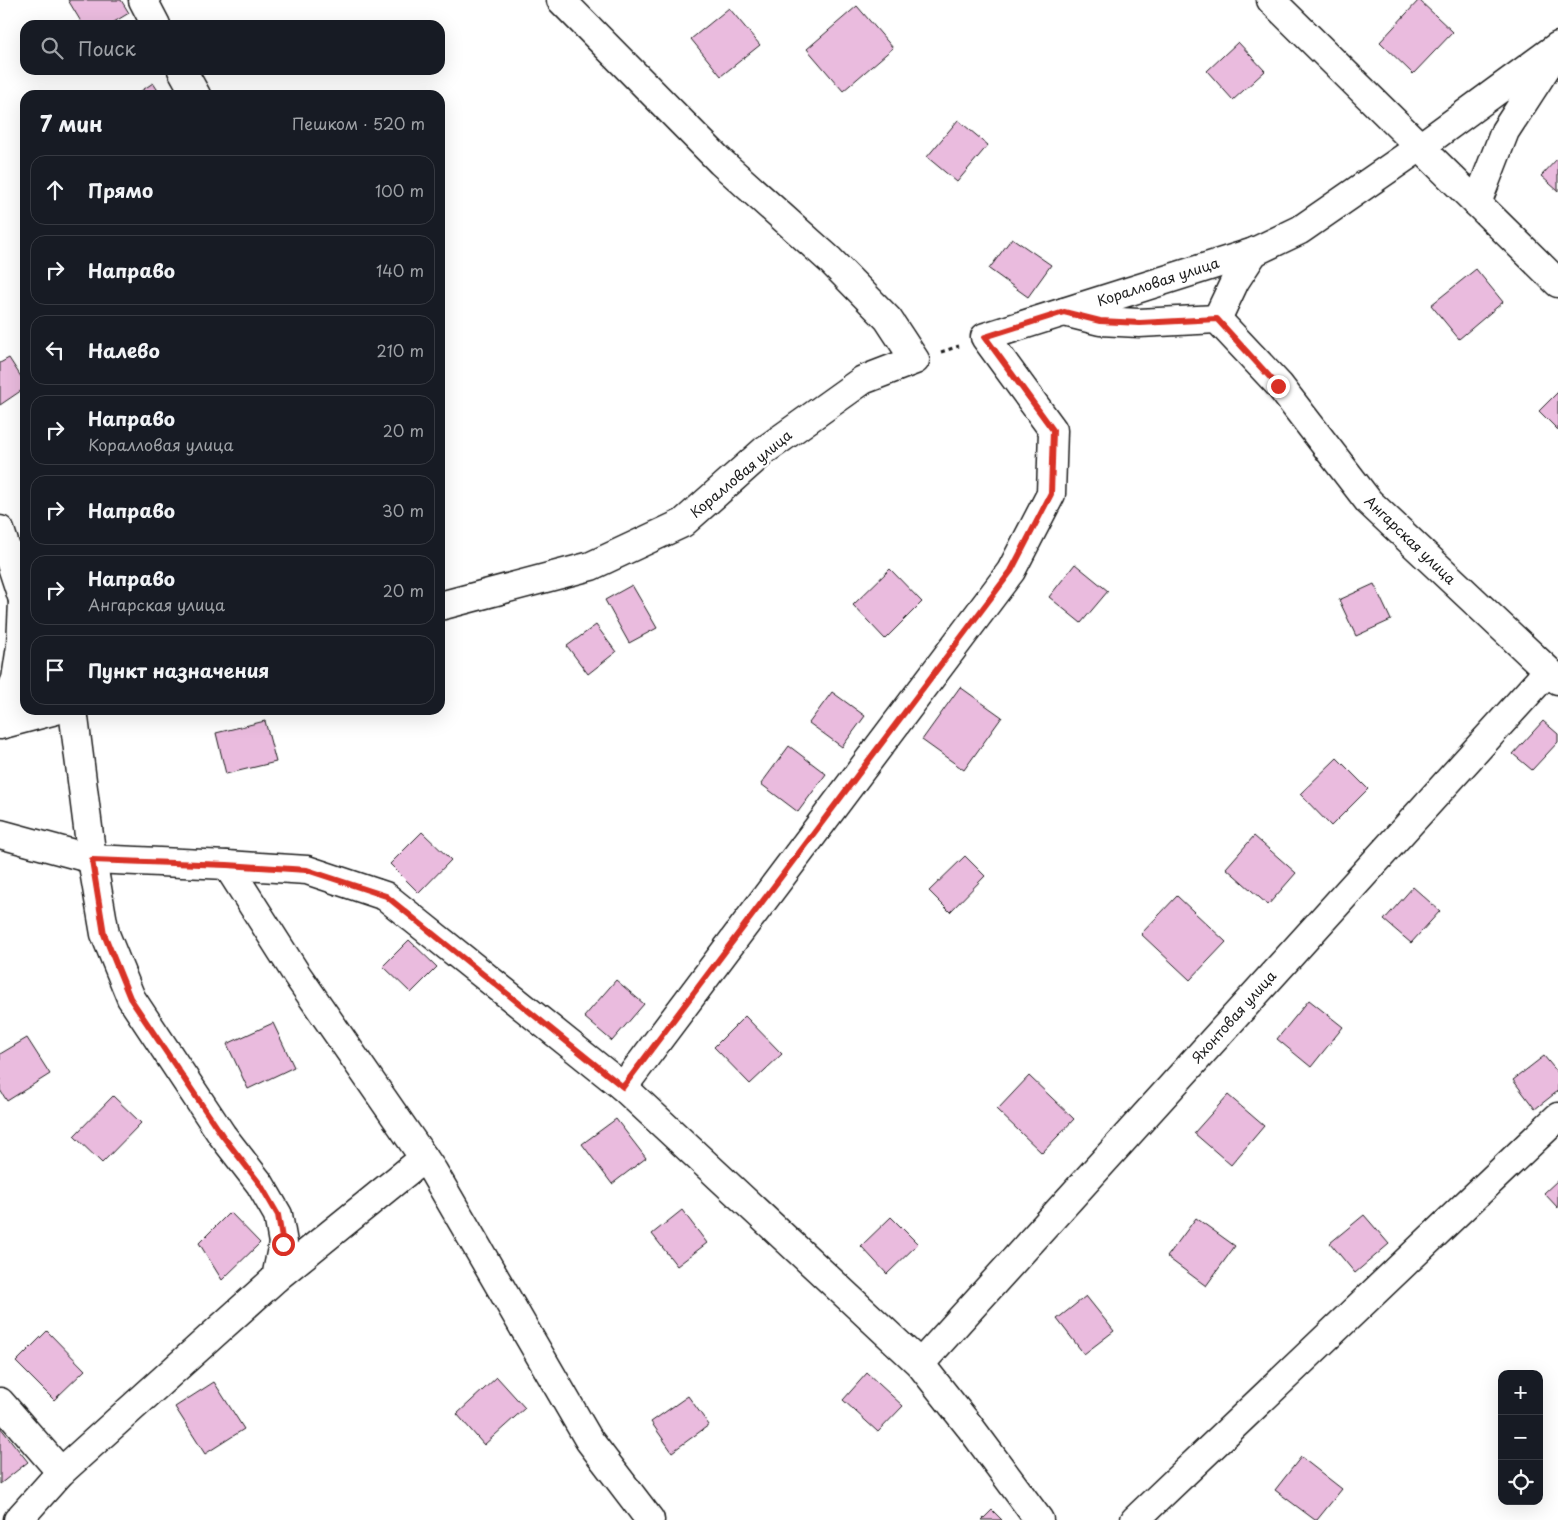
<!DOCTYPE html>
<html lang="ru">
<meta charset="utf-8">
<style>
body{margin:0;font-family:"Playpen Sans",sans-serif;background:#242831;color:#f1f3f6}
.controls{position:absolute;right:15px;bottom:15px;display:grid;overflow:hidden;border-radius:10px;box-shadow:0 5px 20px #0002}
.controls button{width:45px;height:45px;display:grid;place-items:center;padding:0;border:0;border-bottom:1px solid #363941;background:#171b24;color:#f1f3f6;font:25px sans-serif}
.stop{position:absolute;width:15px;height:15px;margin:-11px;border:4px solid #d93025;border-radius:50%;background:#fff}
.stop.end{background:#d93025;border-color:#fff;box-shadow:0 1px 5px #0008}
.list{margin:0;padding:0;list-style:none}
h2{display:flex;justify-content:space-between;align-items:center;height:65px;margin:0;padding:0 20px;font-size:21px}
h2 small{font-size:16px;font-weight:400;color:#9ea1a6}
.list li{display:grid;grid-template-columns:32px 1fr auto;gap:15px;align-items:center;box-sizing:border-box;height:70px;margin:0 10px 10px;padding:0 10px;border:1px solid #363941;border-radius:15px}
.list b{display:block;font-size:19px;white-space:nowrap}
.list p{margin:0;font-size:16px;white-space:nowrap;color:#9ea1a6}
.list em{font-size:16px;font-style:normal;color:#9ea1a6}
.icon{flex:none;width:28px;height:28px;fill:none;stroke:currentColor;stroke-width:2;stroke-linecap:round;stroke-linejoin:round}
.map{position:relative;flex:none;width:1558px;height:1520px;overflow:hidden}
.search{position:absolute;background:#171b24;box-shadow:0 5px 20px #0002;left:20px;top:20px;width:425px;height:55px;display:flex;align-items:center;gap:12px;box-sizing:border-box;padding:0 18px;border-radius:15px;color:#9ea1a6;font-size:19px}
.panel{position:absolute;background:#171b24;box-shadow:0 5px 20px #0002;left:20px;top:90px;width:425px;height:625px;border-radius:15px}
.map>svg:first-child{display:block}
</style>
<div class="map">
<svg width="1558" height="1520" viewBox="0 0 1558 1520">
<rect width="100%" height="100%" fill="#fff"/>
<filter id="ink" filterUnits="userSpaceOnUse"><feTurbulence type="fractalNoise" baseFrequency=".02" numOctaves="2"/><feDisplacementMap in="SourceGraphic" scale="10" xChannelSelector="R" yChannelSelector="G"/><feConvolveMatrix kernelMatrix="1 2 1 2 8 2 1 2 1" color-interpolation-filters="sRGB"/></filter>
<g filter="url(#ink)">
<g fill="#eabbde" stroke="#1c1c1c">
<path d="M68 0H121L129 13 109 25H83Z"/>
<path d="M1419 0 1453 32 1413 74 1380 42Z"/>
<path d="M857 6 893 48 843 91 807 49Z"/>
<path d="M729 8 760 45 721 76 691 39Z"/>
<path d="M1238 42 1265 71 1233 100 1207 71Z"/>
<path d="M153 83 161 95H135Z"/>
<path d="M958 120 988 145 957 182 927 157Z"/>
<path d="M1558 158V191L1541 176Z"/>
<path d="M1012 238 1051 265 1028 297 989 269Z"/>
<path d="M1476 269 1503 302 1459 339 1431 305Z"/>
<path d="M9 358 25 383V388L0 405V363Z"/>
<path d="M1558 392V430L1539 411Z"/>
<path d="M1075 564 1108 591 1081 623 1049 597Z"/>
<path d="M890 569 922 602 885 639 853 605Z"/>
<path d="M1374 584 1391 620 1356 636 1339 600Z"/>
<path d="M632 585 657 628 629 643 605 600Z"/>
<path d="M596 625 616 652 588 674 567 646Z"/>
<path d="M960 687 1002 717 964 770 922 740Z"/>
<path d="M832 692 865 716 842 747 809 723Z"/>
<path d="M265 721 276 762 226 774 216 733Z"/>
<path d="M1543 721 1558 734V742L1532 770 1513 754Z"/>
<path d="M789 746 826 774 798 812 761 784Z"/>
<path d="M1337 758 1368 789 1331 826 1300 794Z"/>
<path d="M422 832 451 860 419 893 390 864Z"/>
<path d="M1254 836 1296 873 1268 905 1226 868Z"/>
<path d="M965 856 985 876 950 912 929 891Z"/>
<path d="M1413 887 1440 911 1411 943 1384 920Z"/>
<path d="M1177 896 1226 942 1190 980 1141 934Z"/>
<path d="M409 940 437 967 411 993 383 966Z"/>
<path d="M616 980 644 1004 612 1041 584 1017Z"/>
<path d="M1309 1000 1343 1027 1311 1067 1277 1039Z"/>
<path d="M745 1016 782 1054 750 1084 714 1047Z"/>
<path d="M273 1023 294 1067 248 1089 227 1044Z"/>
<path d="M27 1038 50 1074 7 1101 0 1090V1054Z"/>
<path d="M1544 1056 1558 1073V1091L1535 1109 1513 1080Z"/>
<path d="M1029 1076 1074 1119 1042 1153 997 1110Z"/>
<path d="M1228 1095 1264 1126 1231 1165 1194 1133Z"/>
<path d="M113 1096 141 1123 102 1163 74 1136Z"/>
<path d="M616 1119 646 1158 612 1184 582 1144Z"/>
<path d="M1558 1180V1208L1544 1193Z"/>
<path d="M682 1210 707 1243 677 1266 652 1234Z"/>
<path d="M230 1212 260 1243 222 1280 199 1243Z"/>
<path d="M1364 1215 1389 1244 1355 1273 1330 1243Z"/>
<path d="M891 1217 918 1244 887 1274 861 1246Z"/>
<path d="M1196 1218 1235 1246 1206 1286 1167 1257Z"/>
<path d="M1086 1296 1114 1331 1084 1354 1057 1319Z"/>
<path d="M47 1331 85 1370 54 1400 16 1362Z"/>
<path d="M867 1373 903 1406 878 1432 843 1400Z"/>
<path d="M497 1377 525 1408 484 1445 457 1414Z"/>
<path d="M214 1382 244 1429 205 1454 175 1407Z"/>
<path d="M688 1396 709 1425 672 1452 651 1422Z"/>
<path d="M0 1427 28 1462 0 1484Z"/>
<path d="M1301 1457 1342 1489 1317 1520H1315L1275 1490Z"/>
<path d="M992 1510 1002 1520H982Z"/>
</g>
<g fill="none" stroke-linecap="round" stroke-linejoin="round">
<defs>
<g id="minor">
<path d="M143 0 156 25"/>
<path d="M1271 0 1558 283"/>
<path d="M182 70 196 95"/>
<path d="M1477 203 1505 131 1553 57"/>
<path d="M1064 312 1100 321 1139 323 1217 319"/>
<path d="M1217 319 1279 385 1369 502 1558 680"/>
<path d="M1217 319 1235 281 1254 252"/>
<path d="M0 530 25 606"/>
<path d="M440 606 591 566 683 523 765 450 863 380 915 360 888 319 830 260 721 162 561 0"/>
<path d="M73 710 92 859 227 865 307 870 385 896 623 1087 920 1364 970 1427 1039 1520"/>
<path d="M0 718 16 679 21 646 23 601"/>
<path d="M0 725 56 710"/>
<path d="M0 834 92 859 105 934 131 998 222 1135 260 1184 278 1215 283 1243 276 1278 61 1472 18 1520"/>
<path d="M227 865 297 975 433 1171 589 1440 650 1520"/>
<path d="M623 1087 1011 571 1051 494 1053 430 985 337 1254 252 1300 230 1420 147 1558 46"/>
<path d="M276 1278 424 1158"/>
<path d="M920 1364 1548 671"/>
<path d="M0 1402 61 1472"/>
<path d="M1135 1520 1558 1117"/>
</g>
</defs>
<use href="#minor" stroke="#1c1c1c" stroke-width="31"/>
<path stroke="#1c1c1c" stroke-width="3" stroke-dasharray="4 4" stroke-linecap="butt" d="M941 352 959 346"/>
<use href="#minor" stroke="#fff" stroke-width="28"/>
</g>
</g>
<g fill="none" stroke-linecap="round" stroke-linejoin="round" filter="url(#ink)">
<path stroke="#d93025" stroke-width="6" d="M283 1244 278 1215 260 1184 222 1135 130 998 104 934 92 860 227 865 307 870 386 896 623 1087 1011 571 1051 494 1053 430 985 337 1064 312 1100 321 1140 323 1217 319 1278 386"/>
</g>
<g text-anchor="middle" stroke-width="4.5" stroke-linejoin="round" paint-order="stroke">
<g font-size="14" fill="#1c1c1c" stroke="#fff">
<text transform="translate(1158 282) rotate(-18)" y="5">Коралловая улица</text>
<text transform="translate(741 474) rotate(-40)" y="5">Коралловая улица</text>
<text transform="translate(1410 540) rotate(44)" y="5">Ангарская улица</text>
<text transform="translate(1234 1017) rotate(-48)" y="5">Яхонтовая улица</text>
</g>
</g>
</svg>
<div class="controls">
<button>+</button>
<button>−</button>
<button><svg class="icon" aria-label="locate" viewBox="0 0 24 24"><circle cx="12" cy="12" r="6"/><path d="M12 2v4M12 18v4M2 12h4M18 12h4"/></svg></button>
</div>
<div class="stop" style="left:283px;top:1244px"></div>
<div class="stop end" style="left:1278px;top:386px"></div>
<div class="search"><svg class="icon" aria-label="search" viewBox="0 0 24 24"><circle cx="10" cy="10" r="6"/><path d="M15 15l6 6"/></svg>Поиск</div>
<section class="panel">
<h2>7 мин<small>Пешком · 520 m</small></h2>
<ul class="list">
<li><svg class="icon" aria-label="ahead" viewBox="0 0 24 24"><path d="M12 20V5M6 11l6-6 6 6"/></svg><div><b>Прямо</b></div><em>100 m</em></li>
<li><svg class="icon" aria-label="right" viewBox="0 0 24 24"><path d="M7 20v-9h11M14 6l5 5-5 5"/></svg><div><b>Направо</b></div><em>140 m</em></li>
<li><svg class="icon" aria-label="left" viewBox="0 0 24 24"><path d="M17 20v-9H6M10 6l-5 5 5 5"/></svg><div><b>Налево</b></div><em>210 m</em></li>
<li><svg class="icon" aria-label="right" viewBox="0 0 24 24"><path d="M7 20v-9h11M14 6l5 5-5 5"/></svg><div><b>Направо</b><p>Коралловая улица</p></div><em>20 m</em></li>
<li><svg class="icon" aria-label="right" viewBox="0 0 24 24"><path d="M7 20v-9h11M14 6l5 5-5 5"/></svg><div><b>Направо</b></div><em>30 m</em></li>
<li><svg class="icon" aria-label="right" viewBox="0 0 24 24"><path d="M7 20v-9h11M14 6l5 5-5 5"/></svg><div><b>Направо</b><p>Ангарская улица</p></div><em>20 m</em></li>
<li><svg class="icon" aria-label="arrive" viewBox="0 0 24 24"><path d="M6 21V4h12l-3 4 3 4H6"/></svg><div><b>Пункт назначения</b></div></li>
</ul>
</section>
</div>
